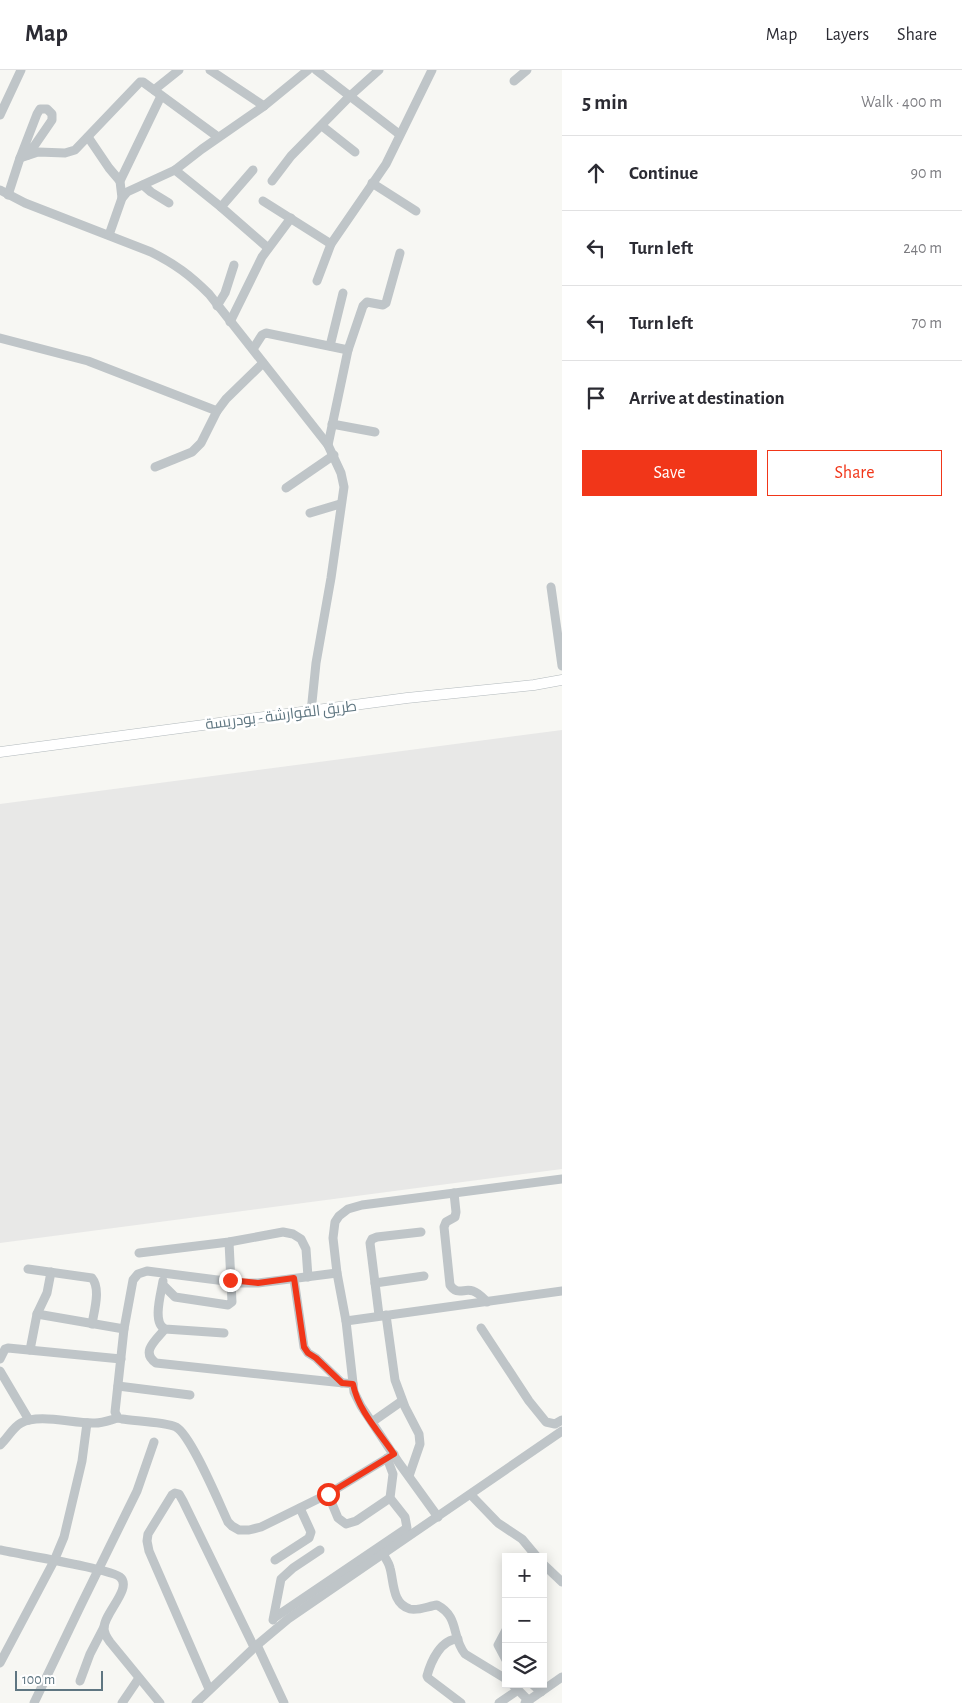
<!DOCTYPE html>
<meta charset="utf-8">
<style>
body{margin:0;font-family:"Alegreya Sans",Cairo,sans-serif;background:#f7f7f7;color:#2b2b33}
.controls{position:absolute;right:15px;bottom:15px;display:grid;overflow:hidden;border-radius:0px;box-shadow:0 2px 12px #0003}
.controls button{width:45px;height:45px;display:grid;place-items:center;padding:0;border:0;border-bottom:1px solid #e1e1e2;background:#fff;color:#2b2b33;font:25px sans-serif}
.scale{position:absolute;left:15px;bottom:12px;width:88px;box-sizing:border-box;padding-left:5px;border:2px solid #5f7681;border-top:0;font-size:14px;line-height:18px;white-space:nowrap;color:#5f7681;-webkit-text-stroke:4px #fff;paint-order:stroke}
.stop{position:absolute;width:15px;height:15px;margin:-11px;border:4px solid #f13619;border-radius:50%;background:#fff}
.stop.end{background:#f13619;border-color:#fff;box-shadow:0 1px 5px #0008}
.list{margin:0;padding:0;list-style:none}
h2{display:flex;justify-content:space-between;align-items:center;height:65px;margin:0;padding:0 20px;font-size:21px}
h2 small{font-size:16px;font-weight:400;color:#7c7c81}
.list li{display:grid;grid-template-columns:32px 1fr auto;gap:15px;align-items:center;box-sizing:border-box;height:75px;padding:0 20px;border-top:1px solid #e1e1e2}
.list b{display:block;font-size:19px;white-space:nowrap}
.list em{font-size:16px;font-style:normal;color:#7c7c81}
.actions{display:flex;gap:10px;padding:15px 20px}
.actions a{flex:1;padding:11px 0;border:1px solid #f13619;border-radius:0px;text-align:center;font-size:18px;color:#f13619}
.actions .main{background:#f13619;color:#fff}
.icon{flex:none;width:28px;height:28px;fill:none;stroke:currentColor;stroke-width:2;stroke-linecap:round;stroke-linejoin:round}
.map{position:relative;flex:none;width:562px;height:1633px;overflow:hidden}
header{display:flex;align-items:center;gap:30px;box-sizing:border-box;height:70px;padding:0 25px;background:#fff;border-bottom:1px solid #e1e1e2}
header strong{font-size:24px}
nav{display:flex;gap:28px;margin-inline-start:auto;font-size:18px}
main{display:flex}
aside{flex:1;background:#fff}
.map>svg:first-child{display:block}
</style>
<header>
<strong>Map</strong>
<nav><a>Map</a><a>Layers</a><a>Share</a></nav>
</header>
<main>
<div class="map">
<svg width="562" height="1633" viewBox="0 0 562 1633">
<rect width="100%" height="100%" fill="#f7f7f3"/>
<path fill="#e8e8e7" d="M562 660V1099L0 1173V734Z"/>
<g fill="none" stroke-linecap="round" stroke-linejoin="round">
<defs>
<path id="major" d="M0 682 407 628 534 615 562 610"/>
</defs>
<use href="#major" stroke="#b2b9bc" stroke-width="11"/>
<g stroke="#bfc5c8" stroke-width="9">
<path d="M210 0 264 36"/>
<path d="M316 0 399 64"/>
<path d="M514 11 527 0"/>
<path d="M154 20 179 0"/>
<path d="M0 45 21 0"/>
<path d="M322 56 355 82"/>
<path d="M88 67 109 98 120 111"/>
<path d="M20 88 38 82 65 83 75 80 140 12H143L218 67"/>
<path d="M175 100 221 137 268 178"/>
<path d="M272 111 291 86 350 26 379 0"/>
<path d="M372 113 416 141"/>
<path d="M143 115 151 122 169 133"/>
<path d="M0 120 25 133 151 182C175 194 190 205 209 224L328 375 341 403 344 417 331 508 316 593 311 642"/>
<path d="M8 125 20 88 37 44 40 39H47L52 44V50L28 85"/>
<path d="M122 128 120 111 161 26"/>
<path d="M263 131 331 174"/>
<path d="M221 137 253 100"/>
<path d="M109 165 122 128 127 122 175 100 202 79 264 36 308 0"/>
<path d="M317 211 331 174 386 94 432 0"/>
<path d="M217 236 225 223 234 195"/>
<path d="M230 252 262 187 291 148"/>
<path d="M0 268 88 291 217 341 226 329 263 293"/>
<path d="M330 276 343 223"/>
<path d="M253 279 262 265 266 263 348 280"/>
<path d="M332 354 375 362"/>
<path d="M328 375 348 280 363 236 367 232 383 235 386 233 400 183"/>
<path d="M155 397 192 382 201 373 217 341"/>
<path d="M286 418 334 385"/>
<path d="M310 443 340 434"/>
<path d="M551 517 562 596"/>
<path d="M454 1123 456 1142 455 1147 446 1152 444 1157 450 1215C457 1226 464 1218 473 1221 479 1223 483 1228 487 1232"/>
<path d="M139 1183 229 1172 283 1162 293 1164 301 1169 306 1179 308 1207"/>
<path d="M28 1199 92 1208C101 1219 94 1241 92 1254"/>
<path d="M337 1203 258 1213H241L147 1201 138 1204 133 1210 124 1259 115 1342 118 1348 122 1349C135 1351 165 1352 176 1357 191 1365 219 1433 228 1452L232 1456 239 1460H249L261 1457 328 1424 394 1384"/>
<path d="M294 1209 304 1277 308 1283 316 1288 342 1313"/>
<path d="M163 1211C161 1224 152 1253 165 1259L224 1263"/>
<path d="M375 1213 424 1206"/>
<path d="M163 1215 175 1227 228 1235 232 1232 229 1172"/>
<path d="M37 1244 124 1259"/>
<path d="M379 1245 370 1173 372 1169 377 1167 421 1162"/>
<path d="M386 1245 395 1310 405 1337 419 1364 420 1374 409 1406"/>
<path d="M346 1251 562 1221"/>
<path d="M481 1258 529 1331 546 1352 555 1354 562 1350"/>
<path d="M165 1259C156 1270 140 1282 156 1293L353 1314"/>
<path d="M30 1280 37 1244 47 1223 51 1202"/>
<path d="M0 1289 5 1279 8 1278 121 1289"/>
<path d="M0 1301 29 1350"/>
<path d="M118 1316 190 1325"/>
<path d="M372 1352 402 1331"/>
<path d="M0 1375C8 1368 12 1358 21 1353 39 1343 74 1354 95 1353 103 1353 110 1350 118 1348"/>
<path d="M328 1424 338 1448 346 1454 356 1451 390 1428"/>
<path d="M471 1425 498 1453 522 1469 537 1487"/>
<path d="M438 1447 399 1393 361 1336 354 1322 346 1251 337 1203 333 1168 335 1152 339 1146 348 1139 362 1135 562 1109"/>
<path d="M0 1480C17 1484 112 1499 120 1507 133 1518 104 1543 104 1558 104 1563 107 1568 110 1572L160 1633"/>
<path d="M383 1484C386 1489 389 1493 390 1498 394 1512 392 1534 410 1539 418 1541 429 1536 437 1535 460 1547 451 1567 465 1584L506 1609"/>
<path d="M275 1490 309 1468 311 1462 300 1438"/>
<path d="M543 1494 562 1512"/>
<path d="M274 1548 407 1458 405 1447 390 1428 393 1404 387 1388"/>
<path d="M273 1550 281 1509 293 1498 320 1480"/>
<path d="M506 1560 498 1575 506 1590"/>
<path d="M458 1569C441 1569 431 1591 427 1606L428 1608 461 1633"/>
<path d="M257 1575 284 1633"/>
<path d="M0 1593 54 1491 64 1467 82 1391 87 1353"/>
<path d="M80 1611 90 1584 104 1557"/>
<path d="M512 1614 529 1631"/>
<path d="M532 1614 541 1622"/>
<path d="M209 1619 149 1481 147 1471 148 1464 172 1425 175 1423 179 1424 183 1431 254 1577"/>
<path d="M34 1633 80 1537 137 1421 154 1372"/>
<path d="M122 1633 139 1608"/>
<path d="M196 1633 257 1575 288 1549 562 1361"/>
<path d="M499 1633 518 1620"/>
<path d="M525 1633 562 1607"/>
</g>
<use href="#major" stroke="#fff" stroke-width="10"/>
</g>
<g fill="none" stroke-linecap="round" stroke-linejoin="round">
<path stroke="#f13619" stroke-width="6" d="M230 1210 258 1213 294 1208 304 1277 308 1283 316 1288 342 1313 353 1314C358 1340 379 1362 394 1384L328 1424"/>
</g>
<g text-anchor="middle" stroke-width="5" stroke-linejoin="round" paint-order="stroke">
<g font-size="15" fill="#5f7681" stroke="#fff">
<text transform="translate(281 645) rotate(-7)" y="5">طريق القوارشة - بودريسة</text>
</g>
</g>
</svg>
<div class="controls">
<button>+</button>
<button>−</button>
<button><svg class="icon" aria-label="layers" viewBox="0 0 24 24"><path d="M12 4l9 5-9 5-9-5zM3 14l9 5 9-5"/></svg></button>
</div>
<div class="scale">100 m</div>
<div class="stop" style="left:328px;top:1424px"></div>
<div class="stop end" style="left:230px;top:1210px"></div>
</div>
<aside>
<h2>5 min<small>Walk · 400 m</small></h2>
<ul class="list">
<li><svg class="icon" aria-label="ahead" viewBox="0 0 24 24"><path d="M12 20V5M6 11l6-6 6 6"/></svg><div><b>Continue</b></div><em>90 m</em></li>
<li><svg class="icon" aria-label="left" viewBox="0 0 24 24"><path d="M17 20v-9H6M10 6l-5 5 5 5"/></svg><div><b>Turn left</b></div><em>240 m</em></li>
<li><svg class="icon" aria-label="left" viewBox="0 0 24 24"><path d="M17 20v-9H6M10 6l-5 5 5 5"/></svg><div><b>Turn left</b></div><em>70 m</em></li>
<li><svg class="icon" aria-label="arrive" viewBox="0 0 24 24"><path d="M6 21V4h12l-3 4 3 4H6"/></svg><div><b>Arrive at destination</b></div></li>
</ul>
<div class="actions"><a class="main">Save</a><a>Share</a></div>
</aside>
</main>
